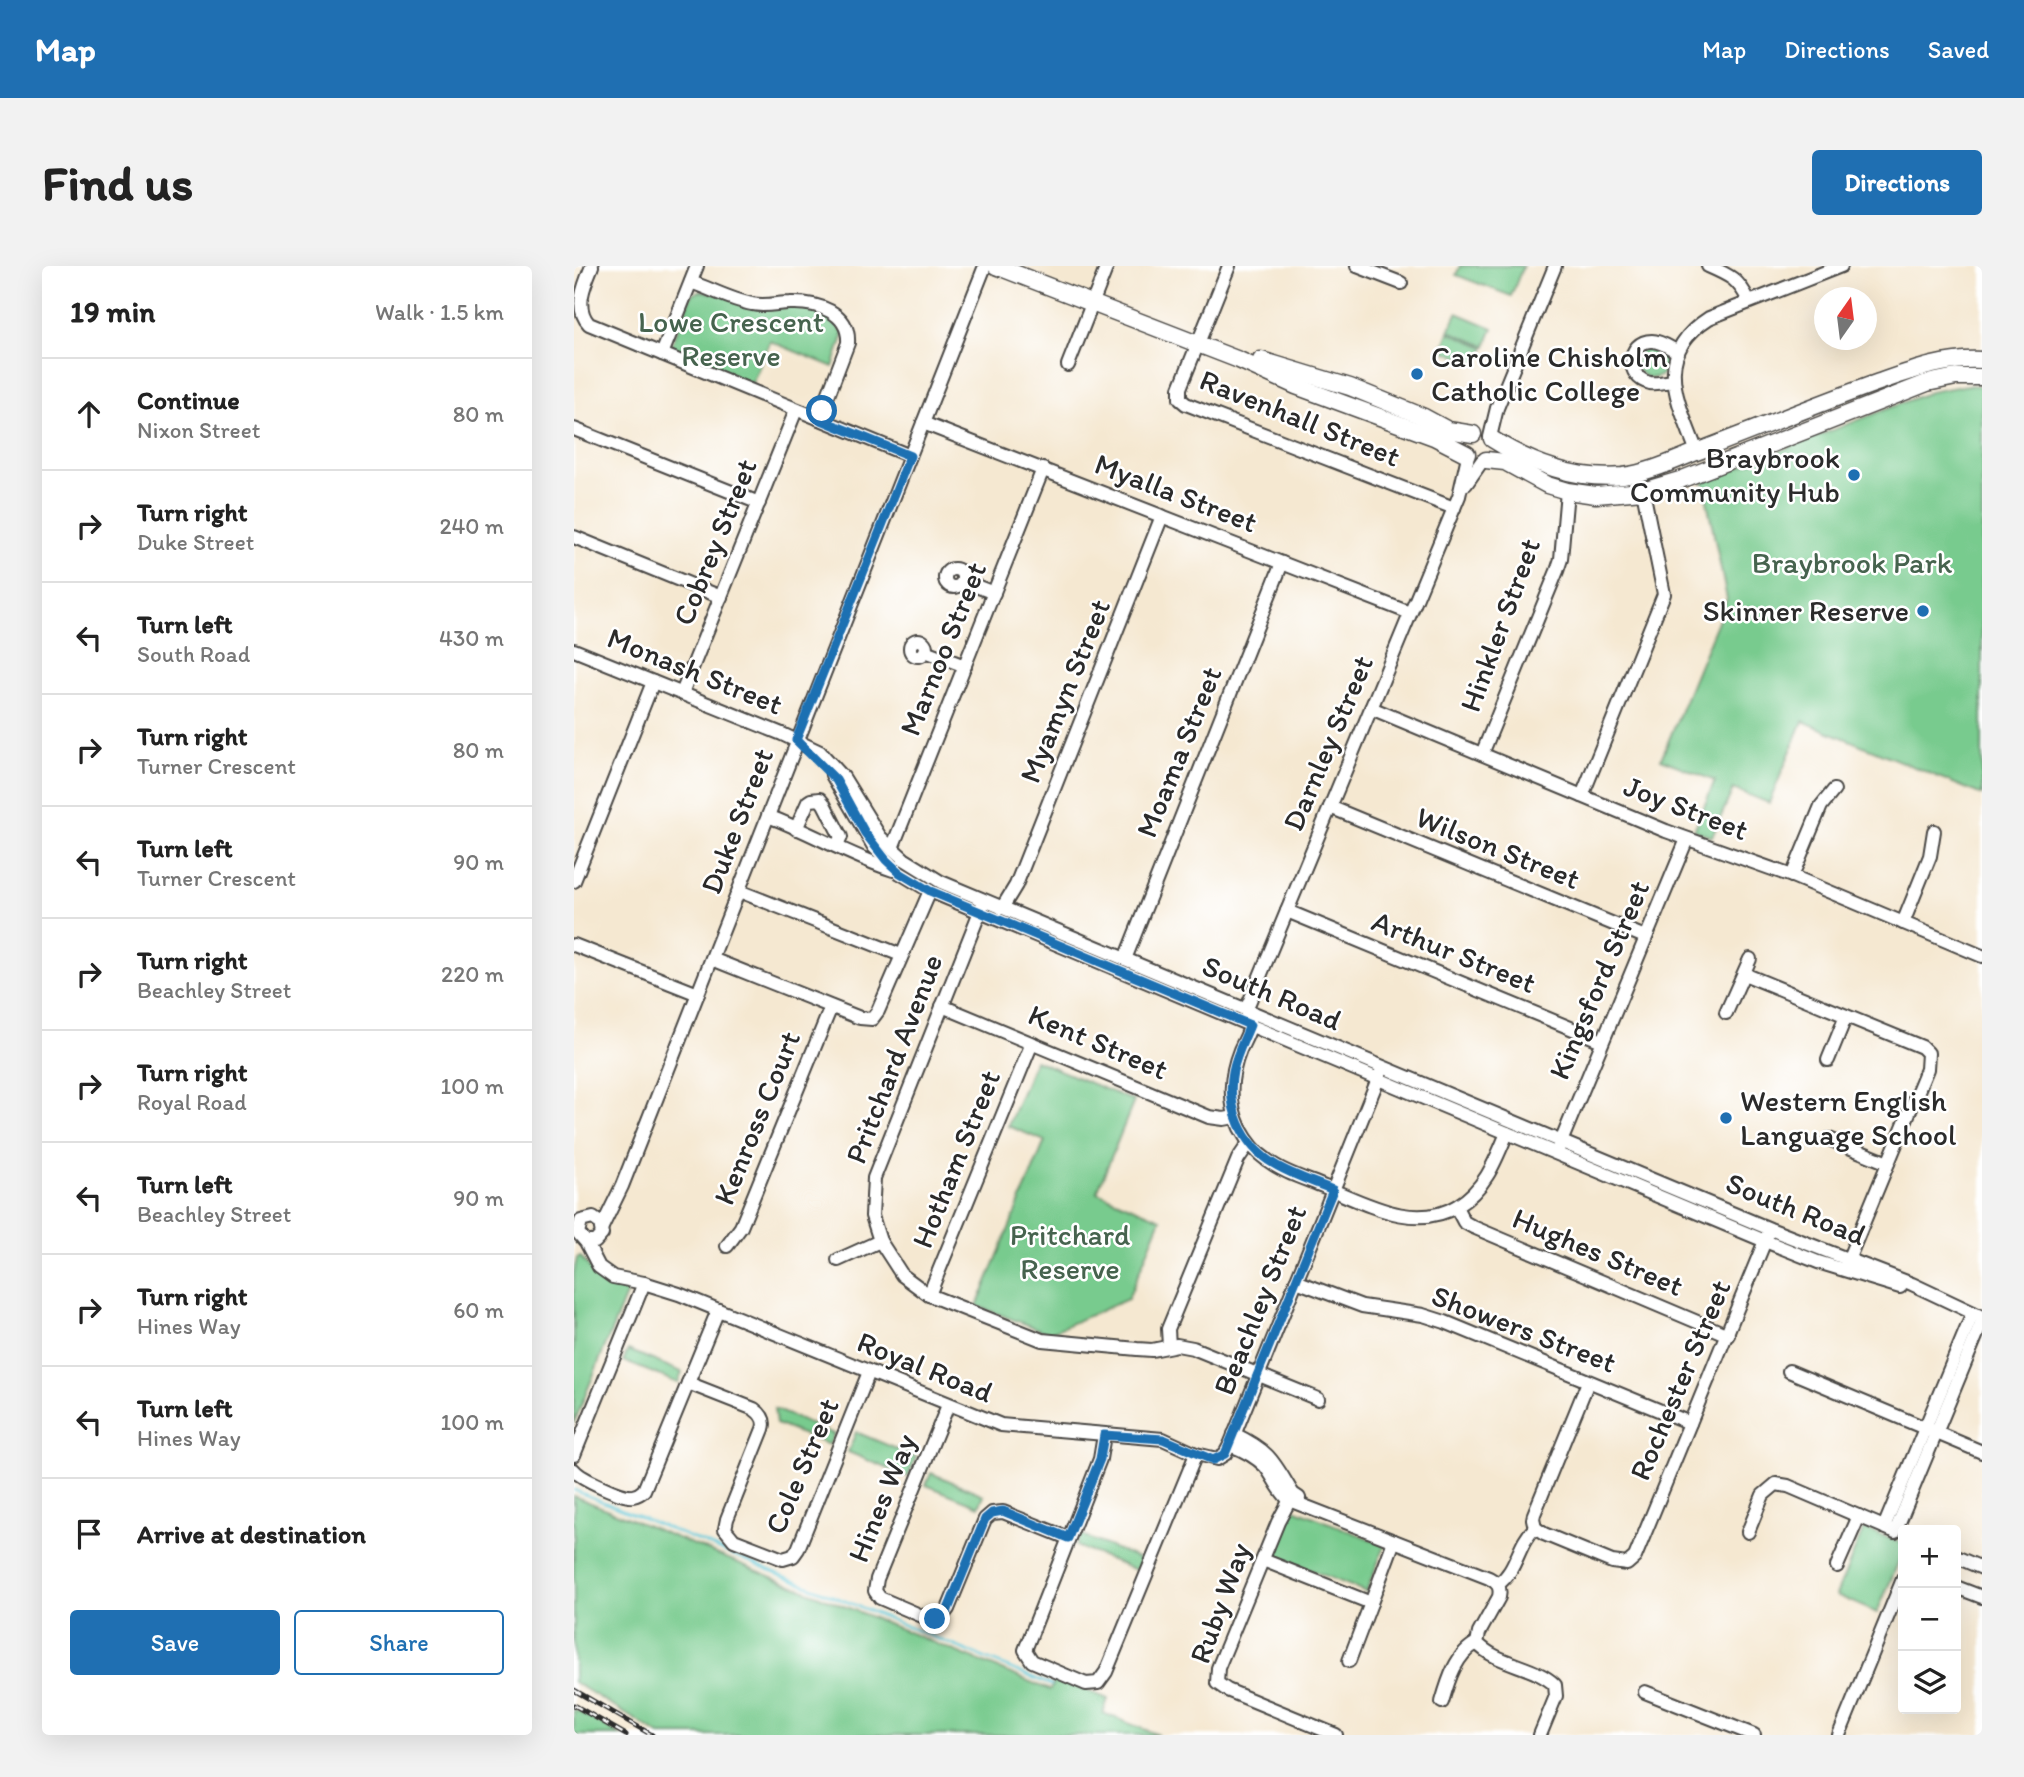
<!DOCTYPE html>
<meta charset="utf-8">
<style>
body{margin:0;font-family:Itim,sans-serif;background:#f2f2f2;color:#222}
.controls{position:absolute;right:21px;bottom:21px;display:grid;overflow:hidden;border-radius:7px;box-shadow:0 7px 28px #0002}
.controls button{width:63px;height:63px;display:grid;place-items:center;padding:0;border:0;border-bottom:2px solid #e0e0e0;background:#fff;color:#222;font:35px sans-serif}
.compass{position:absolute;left:1240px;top:21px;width:63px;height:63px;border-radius:50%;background:#fff;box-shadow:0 7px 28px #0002;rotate:14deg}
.stop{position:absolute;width:21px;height:21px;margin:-16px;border:5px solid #1f6fb2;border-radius:50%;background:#fff}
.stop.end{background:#1f6fb2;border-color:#fff;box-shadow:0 2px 7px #0008}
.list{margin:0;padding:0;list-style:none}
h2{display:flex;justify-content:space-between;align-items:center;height:91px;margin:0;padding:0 28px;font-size:30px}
h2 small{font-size:23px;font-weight:400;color:#767676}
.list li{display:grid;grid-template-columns:46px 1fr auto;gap:21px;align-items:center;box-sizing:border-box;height:112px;padding:0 28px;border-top:2px solid #e0e0e0}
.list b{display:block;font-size:26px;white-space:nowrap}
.list p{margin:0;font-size:23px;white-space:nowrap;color:#767676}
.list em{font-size:23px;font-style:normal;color:#767676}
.actions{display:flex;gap:14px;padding:21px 28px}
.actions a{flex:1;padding:16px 0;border:2px solid #1f6fb2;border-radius:7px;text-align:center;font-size:24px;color:#1f6fb2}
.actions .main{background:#1f6fb2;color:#fff}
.icon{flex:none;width:38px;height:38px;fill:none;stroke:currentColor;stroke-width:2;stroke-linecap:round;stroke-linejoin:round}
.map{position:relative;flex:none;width:1408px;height:1469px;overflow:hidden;border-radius:7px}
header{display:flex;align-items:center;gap:42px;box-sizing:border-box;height:98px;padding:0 35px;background:#1f6fb2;color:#fff}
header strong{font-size:33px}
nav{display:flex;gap:38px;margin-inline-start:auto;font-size:24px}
.intro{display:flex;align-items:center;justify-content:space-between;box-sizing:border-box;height:168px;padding:0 42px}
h1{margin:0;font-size:49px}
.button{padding:18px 32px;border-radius:7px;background:#1f6fb2;color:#fff;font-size:24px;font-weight:700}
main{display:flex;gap:42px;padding:0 42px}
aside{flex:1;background:#fff;border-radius:7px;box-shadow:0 7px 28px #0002}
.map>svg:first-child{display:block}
</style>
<header>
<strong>Map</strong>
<nav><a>Map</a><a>Directions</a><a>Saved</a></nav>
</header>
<div class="intro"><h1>Find us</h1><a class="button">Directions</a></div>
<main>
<aside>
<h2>19 min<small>Walk · 1.5 km</small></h2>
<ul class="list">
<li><svg class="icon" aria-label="ahead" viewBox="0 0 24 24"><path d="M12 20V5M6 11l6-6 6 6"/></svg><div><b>Continue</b><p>Nixon Street</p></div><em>80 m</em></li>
<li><svg class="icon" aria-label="right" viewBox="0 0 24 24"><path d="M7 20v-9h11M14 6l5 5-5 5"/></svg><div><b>Turn right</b><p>Duke Street</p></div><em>240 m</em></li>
<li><svg class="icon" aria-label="left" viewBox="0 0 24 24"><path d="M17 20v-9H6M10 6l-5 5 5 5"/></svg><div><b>Turn left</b><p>South Road</p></div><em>430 m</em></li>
<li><svg class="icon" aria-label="right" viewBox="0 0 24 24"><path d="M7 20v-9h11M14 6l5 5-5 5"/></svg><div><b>Turn right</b><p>Turner Crescent</p></div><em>80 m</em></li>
<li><svg class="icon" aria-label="left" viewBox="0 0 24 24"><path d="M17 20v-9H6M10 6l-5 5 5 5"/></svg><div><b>Turn left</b><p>Turner Crescent</p></div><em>90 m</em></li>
<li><svg class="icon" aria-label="right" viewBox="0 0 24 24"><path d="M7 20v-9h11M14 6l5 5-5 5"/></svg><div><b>Turn right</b><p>Beachley Street</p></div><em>220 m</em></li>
<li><svg class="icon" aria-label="right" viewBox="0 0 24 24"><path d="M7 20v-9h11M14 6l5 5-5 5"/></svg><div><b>Turn right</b><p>Royal Road</p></div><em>100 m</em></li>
<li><svg class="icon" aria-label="left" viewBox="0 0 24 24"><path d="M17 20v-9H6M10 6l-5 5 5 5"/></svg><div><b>Turn left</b><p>Beachley Street</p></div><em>90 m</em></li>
<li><svg class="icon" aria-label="right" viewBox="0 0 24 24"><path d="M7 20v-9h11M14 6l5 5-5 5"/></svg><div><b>Turn right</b><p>Hines Way</p></div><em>60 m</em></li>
<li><svg class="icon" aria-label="left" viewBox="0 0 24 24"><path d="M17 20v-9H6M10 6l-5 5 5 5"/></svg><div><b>Turn left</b><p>Hines Way</p></div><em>100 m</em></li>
<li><svg class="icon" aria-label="arrive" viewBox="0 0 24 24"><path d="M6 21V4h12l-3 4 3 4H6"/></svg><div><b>Arrive at destination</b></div></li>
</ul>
<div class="actions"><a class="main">Save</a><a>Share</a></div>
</aside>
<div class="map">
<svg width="1408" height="1469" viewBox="0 0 1408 1469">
<rect width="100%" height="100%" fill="#fff"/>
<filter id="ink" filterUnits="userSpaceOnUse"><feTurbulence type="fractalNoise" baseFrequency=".0143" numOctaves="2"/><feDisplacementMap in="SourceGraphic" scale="14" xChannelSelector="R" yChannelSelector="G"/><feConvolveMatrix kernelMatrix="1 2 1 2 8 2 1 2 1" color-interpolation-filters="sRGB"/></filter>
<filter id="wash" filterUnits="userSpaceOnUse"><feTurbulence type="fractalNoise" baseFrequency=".00686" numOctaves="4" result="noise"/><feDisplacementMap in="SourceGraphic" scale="28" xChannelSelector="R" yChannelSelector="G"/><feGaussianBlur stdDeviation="1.57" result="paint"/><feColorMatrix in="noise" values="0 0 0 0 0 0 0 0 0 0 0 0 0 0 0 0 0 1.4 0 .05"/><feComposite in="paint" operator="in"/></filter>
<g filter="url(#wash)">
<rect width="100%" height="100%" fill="#f5e8d1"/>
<g fill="#78cb8e" stroke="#527b5c" stroke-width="2">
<path d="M886 0H949L937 30 882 9Z"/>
<path d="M127 25 244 45 257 50 270 68 259 101 196 75 178 118 99 88 96 83 118 28Z"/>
<path d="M883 47 919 62 912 80 875 65Z"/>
<path d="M875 66 911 81 904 99 868 84Z"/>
<circle cx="1078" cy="96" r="16"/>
<path d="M1393 119 1408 120V529L1229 455 1195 537 1159 523 1138 571 1120 564 1141 515 1087 493 1153 333 1129 215 1356 126Z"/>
<path d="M461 794 560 835 523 926 587 953 554 1033 475 1067 403 1040 471 875 434 860Z"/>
<path d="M6 990 24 1012 31 1017 54 1024 0 1157V1006L3 992Z"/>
<path d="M54 1084 108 1106 104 1117 49 1095Z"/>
<path d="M200 1143 260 1168 255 1179 202 1158Z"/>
<path d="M282 1166 342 1191 334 1211 274 1186Z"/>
<path d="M357 1207 410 1229 405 1240 352 1219Z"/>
<path d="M0 1230 476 1424 482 1412 534 1433 529 1447 584 1469H86L0 1416Z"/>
<path d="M718 1242 811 1279 792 1326 699 1289Z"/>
<path d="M1290 1262 1329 1278V1285L1303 1347 1262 1329Z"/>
<path d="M506 1269 567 1293 562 1304 502 1280Z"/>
<path d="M0 1443 46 1469H0Z"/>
</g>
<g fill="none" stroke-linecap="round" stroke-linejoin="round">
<path stroke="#5ec8d9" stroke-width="2.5" d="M0 1224 477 1419"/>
</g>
</g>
<g filter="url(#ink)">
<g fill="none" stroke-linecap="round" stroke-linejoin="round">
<defs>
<g id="minor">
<path d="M18 0C10 19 0 42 15 58L336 190"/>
<path d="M655 0 606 122V133L612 138 880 242"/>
<path d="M783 0 827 17"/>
<path d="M1134 0C1157 10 1164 13 1175 35"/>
<path d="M117 16C137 23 157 34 178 38 191 41 204 37 216 37 243 36 276 46 274 77L245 153"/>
<path d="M88 88 123 0"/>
<path d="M494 99 533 0"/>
<path d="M1099 115C1091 116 1083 118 1076 117 1051 112 1052 75 1078 75 1087 75 1096 82 1104 86"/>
<path d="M349 157 836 347"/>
<path d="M0 163 185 237"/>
<path d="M916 171 923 142 981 0"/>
<path d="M1123 186C1104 135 1077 89 1135 52L1267 0"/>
<path d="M894 190 885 230 672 744C673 748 676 755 676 760 675 767 669 777 666 784 656 809 654 837 666 862 673 875 681 886 693 894 710 907 732 913 751 921 791 937 841 966 883 940 911 923 921 896 933 867"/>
<path d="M892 218 908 195"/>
<path d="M0 271 147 331"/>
<circle cx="380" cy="312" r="9"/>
<path d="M389 315 420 327"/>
<circle cx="344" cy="382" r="8"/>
<path d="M0 384 208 468 246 486 269 511 306 571 330 593 367 616 1196 963 1338 1018 1408 1051"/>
<path d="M351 385 391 400"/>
<path d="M108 427 222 144"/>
<path d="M797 442 1092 565 1218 610 1408 690"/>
<path d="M908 488 983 305 987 293 993 225"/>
<path d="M258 509 300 581 326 607 356 625 1191 975 1244 996 1326 1021"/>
<path d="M1008 530 1090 328 1069 225"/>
<path d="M756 541 1071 671"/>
<path d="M194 550C236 566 276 590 319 604"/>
<path d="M222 563 234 536 237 534 246 533 250 538 267 571 263 580"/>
<path d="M318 582 469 203"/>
<path d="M1218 610 1247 540 1260 524"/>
<path d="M0 615 79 416"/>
<path d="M165 625 327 689"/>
<path d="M409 638 300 912 298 950 306 975 328 1009 355 1029 468 1074 563 1083 578 1084 603 1079 619 1082 744 1133"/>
<path d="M428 642 442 619 588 250"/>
<path d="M713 645 1028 775"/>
<path d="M1329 657 1356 590 1360 565"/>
<path d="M0 679 124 728"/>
<path d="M138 693 286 752 298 753 304 745 356 625"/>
<path d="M551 693 708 297"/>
<path d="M1170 708 1348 781 1354 787 1353 803 1272 999"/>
<path d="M368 740 635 851 650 853 661 851"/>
<path d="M1152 747 1176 693"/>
<path d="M1254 794 1272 750"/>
<path d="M1255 873 1314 897"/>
<path d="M984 883 1113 573"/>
<path d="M882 941 890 956 899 961 1154 1069"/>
<path d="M28 961 48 920 411 0"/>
<path d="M12 976H21L28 968 26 957 19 952 7 955 4 967 12 976 25 1001 39 1011 70 1017 105 1028 427 1159 589 1173 622 1188 643 1193 651 1188 656 1179 806 808"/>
<path d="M153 980 167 961 257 741"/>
<path d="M264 994 306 975"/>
<path d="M722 1015 788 1040 849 1049 871 1056 1116 1157"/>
<path d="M355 1029 458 777"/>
<path d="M595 1080 594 1063 664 893 675 877"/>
<path d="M1215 1105 1408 1186"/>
<path d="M114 1117 180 1143C187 1148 192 1154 189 1163L153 1253 151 1263 160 1274 209 1293 219 1290 224 1283 295 1106"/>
<path d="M374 1139 303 1313 301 1325 306 1332 355 1353 368 1351 374 1343 411 1253 418 1247 429 1246 494 1272"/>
<path d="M660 1168C697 1186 699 1195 719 1228L725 1232"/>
<path d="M530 1169 526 1193 451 1384 458 1395 512 1418 524 1417 532 1406 622 1188"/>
<path d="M656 1179C669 1184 681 1190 691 1200 700 1211 704 1224 715 1234L915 1312C924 1317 927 1321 925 1331L905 1367 903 1377C923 1399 960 1399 981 1419L982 1430 966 1469"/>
<path d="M0 1189 70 1017"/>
<path d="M0 1204C6 1212 49 1232 59 1230 64 1229 66 1228 70 1224L144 1044"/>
<path d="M719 1228 704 1256 644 1402 643 1417 653 1424 762 1469"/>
<path d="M1310 1261 1399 1047"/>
<path d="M961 1262 970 1268 1038 1296 1053 1298 1061 1291 1193 970"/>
<path d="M961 1262 959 1253 960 1248 1014 1116"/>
<path d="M1174 1266 1189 1229 1202 1218 1214 1220 1317 1264"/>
<path d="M1321 1266 1408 1056"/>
<path d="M1382 1291 1408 1302"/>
<path d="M689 1294 797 1337 820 1275"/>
<path d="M1263 1300 1285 1250"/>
<path d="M924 1318C944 1304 943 1278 961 1262"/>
<path d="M1382 1321 1408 1331"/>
<path d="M775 1395 797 1337"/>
<path d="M1071 1426 1180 1469"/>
<path d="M868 1436C874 1415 882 1387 903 1377"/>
<path d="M1265 1469 1329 1313"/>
</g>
<g id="major">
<path d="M422 0 665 94 722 120 860 171 893 188"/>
<path d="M687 94 776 121 850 151 874 164 899 168"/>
<path d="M918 173C956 197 1003 215 1049 210 1078 206 1103 193 1130 183 1188 161 1246 137 1305 116 1339 104 1371 92 1408 94"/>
<path d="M912 194 931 196 973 219 993 225 1022 229 1069 225 1106 214 1353 117 1382 111H1408"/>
</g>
</defs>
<use href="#minor" stroke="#494744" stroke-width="16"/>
<use href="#major" stroke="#494744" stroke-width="19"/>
<use href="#minor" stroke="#fff" stroke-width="12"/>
<use href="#major" stroke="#fff" stroke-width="16"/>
<defs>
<g id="rail">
<path d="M0 1424 78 1469"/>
<path d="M0 1439 52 1469"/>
</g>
</defs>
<use href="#rail" stroke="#2b2b2b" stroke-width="5"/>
<use href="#rail" stroke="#fff" stroke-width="2.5" stroke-dasharray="8" stroke-linecap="butt"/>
</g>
</g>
<g fill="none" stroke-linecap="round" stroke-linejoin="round" filter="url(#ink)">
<path stroke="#1f6fb2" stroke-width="9" d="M248 145 245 153 336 190 222 474 262 514 291 567 312 594 326 607 356 625 676 759C670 774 662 789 659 805 652 841 668 879 700 898 718 909 740 916 759 924L651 1188 639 1194 589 1173 530 1169 526 1193 494 1272 429 1245 418 1247 411 1253 373 1346 368 1351 361 1353"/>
</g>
<g fill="#1f6fb2" stroke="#fff" stroke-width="2.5">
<circle cx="843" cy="108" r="7"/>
<circle cx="1280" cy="209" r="7"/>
<circle cx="1349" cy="345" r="7"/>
<circle cx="1152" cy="852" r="7"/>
</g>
<g text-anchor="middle" stroke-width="5" stroke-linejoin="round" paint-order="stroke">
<g font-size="30" fill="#46634e" stroke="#fff">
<text x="157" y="66">Lowe Crescent<tspan x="157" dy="34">Reserve</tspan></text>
<text x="1278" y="307">Braybrook Park</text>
<text x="496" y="979">Pritchard<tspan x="496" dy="34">Reserve</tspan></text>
</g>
<g font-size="30" fill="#2b2b2b" stroke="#fff" text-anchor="start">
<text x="857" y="101">Caroline Chisholm<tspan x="857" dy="34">Catholic College</tspan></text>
<text x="1266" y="202" text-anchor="end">Braybrook<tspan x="1266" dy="34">Community Hub</tspan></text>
<text x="1335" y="355" text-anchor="end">Skinner Reserve</text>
<text x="1166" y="845">Western English<tspan x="1166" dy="34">Language School</tspan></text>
</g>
<g font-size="30" fill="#2b2b2b" stroke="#fff">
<text transform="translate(726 152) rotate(22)" y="10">Ravenhall Street</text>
<text transform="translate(602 227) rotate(21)" y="10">Myalla Street</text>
<text transform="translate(141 276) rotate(-68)" y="10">Cobrey Street</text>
<text transform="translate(926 359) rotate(-70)" y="10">Hinkler Street</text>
<text transform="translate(369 383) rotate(-68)" y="10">Marnoo Street</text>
<text transform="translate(121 405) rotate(22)" y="10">Monash Street</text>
<text transform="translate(491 425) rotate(-68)" y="10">Myamyn Street</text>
<text transform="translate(754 477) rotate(-67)" y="10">Darnley Street</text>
<text transform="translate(605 486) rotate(-68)" y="10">Moama Street</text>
<text transform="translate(1112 542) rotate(21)" y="10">Joy Street</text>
<text transform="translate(163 555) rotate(-69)" y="10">Duke Street</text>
<text transform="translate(924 582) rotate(22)" y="10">Wilson Street</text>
<text transform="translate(880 686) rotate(22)" y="10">Arthur Street</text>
<text transform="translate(1025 714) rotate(-67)" y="10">Kingsford Street</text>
<text transform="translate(698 727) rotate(23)" y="10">South Road</text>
<text transform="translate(524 776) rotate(23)" y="10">Kent Street</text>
<text transform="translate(320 793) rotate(-69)" y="10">Pritchard Avenue</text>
<text transform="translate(183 852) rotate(-68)" y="10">Kenross Court</text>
<text transform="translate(382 893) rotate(-68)" y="10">Hotham Street</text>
<text transform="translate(1222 943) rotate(22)" y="10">South Road</text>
<text transform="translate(1024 986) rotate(23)" y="10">Hughes Street</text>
<text transform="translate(686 1034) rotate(-68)" y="10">Beachley Street</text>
<text transform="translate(950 1063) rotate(21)" y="10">Showers Street</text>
<text transform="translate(351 1101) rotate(22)" y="10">Royal Road</text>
<text transform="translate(1106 1114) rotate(-67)" y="10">Rochester Street</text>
<text transform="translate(228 1200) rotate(-67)" y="10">Cole Street</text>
<text transform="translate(308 1232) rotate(-68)" y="10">Hines Way</text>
<text transform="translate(646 1337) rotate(-70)" y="10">Ruby Way</text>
</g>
</g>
</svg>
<div class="controls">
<button>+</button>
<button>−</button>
<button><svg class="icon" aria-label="layers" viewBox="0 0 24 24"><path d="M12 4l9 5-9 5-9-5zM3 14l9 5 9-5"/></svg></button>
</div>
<svg class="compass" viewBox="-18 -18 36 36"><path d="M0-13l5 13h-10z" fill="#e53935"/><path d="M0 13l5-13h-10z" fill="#767676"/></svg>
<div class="stop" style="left:248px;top:145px"></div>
<div class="stop end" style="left:361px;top:1353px"></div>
</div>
</main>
